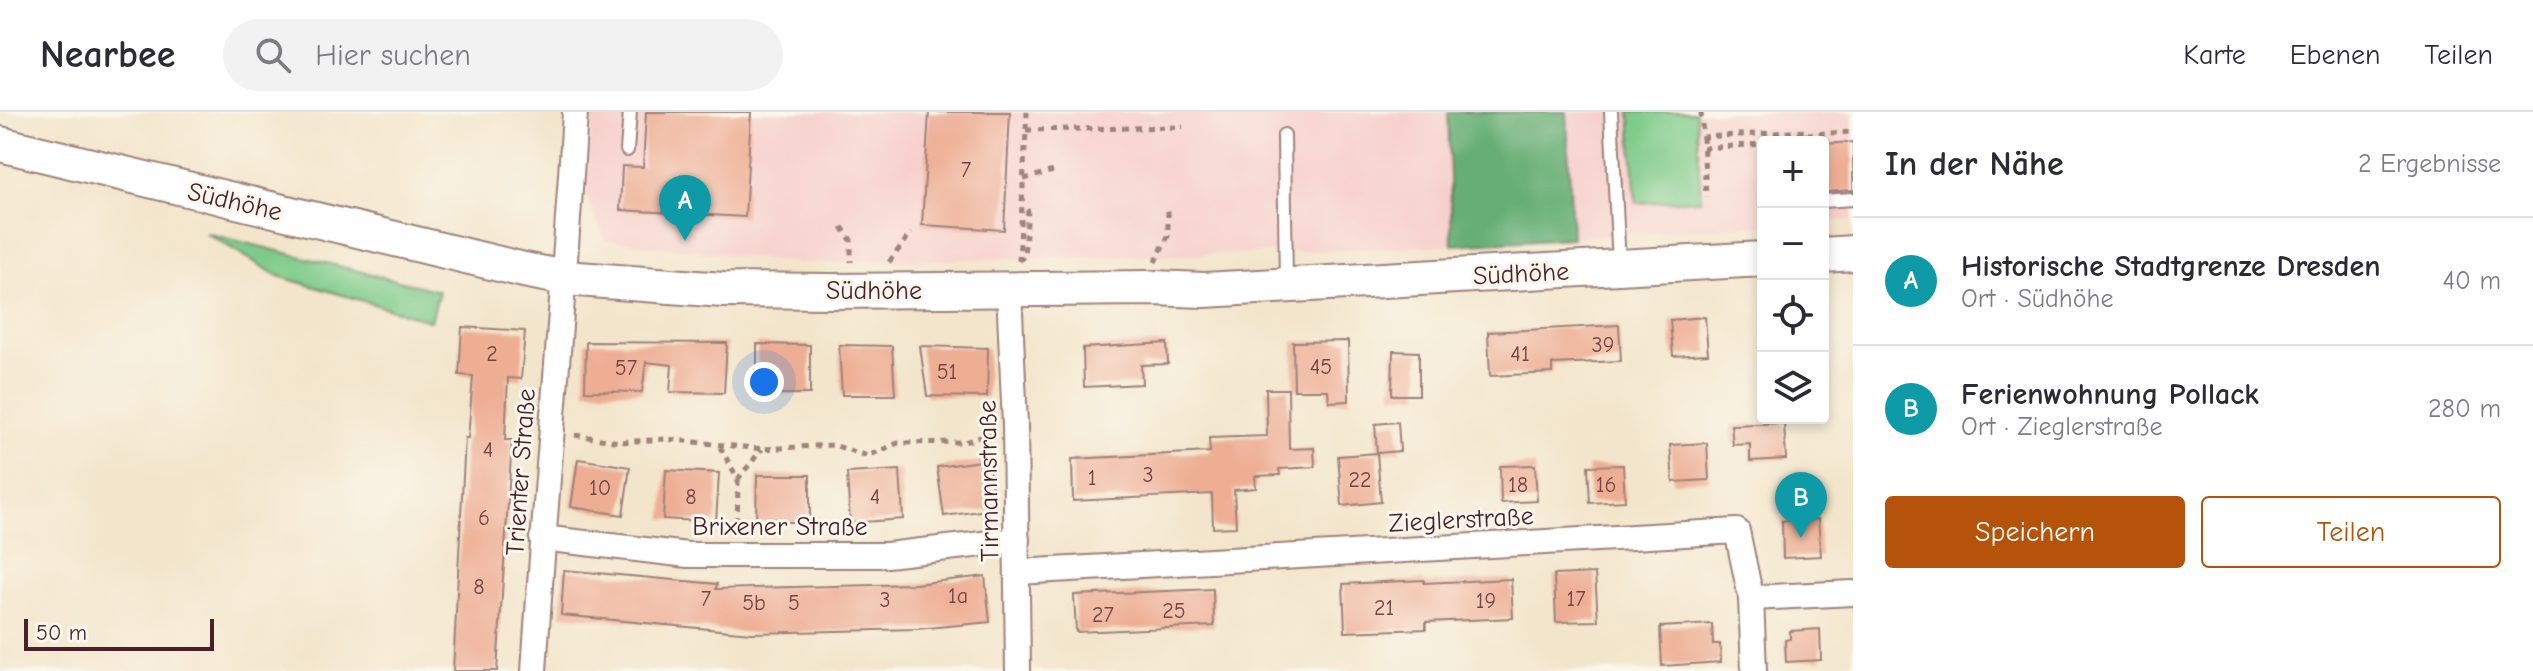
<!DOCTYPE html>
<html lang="de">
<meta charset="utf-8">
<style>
body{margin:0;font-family:"Comic Neue",sans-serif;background:#f2f2f3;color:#2b2b33}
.controls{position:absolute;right:24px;top:24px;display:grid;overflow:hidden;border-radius:8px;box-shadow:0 4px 12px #0003}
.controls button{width:72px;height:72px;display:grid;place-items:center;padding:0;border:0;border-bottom:2px solid #e1e1e2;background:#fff;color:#2b2b33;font:40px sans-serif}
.scale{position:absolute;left:24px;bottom:20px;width:190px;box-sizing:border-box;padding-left:8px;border:4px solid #4a1f2b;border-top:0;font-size:22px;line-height:28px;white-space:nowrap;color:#4a1f2b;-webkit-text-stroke:6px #fbf7ec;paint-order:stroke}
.you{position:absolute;left:764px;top:270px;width:28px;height:28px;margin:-20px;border:6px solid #fff;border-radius:50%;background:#1a73e8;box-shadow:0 0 0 12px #1a73e833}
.badge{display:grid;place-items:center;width:52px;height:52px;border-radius:50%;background:#b45309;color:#fff;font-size:26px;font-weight:700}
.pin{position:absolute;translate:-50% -66px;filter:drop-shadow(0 2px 4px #0008)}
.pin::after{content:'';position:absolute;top:42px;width:28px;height:24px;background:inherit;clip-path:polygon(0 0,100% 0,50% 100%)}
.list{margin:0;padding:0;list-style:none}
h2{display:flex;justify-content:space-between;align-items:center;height:104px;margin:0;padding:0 32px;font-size:34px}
h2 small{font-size:26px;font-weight:400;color:#7c7c81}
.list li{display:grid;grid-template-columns:52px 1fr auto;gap:24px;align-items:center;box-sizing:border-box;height:128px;padding:0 32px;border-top:2px solid #e1e1e2}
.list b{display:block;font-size:30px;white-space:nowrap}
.list p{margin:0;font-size:26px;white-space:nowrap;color:#7c7c81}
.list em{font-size:26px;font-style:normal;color:#7c7c81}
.actions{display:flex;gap:16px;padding:24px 32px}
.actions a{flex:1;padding:18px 0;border:2px solid #b45309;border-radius:8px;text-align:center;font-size:28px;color:#b45309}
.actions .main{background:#b45309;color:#fff}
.icon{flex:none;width:44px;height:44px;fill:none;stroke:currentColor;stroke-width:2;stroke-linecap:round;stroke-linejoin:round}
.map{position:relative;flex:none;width:1853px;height:559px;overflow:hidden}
header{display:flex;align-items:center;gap:48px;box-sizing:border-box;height:112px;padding:0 40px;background:#fff;border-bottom:2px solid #e1e1e2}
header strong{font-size:38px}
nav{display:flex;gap:44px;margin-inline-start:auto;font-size:28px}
.search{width:560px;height:72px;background:#f2f2f3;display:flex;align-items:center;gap:20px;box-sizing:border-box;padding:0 28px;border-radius:44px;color:#7c7c81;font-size:30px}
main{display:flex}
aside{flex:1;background:#fff}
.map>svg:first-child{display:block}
</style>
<header>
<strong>Nearbee</strong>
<div class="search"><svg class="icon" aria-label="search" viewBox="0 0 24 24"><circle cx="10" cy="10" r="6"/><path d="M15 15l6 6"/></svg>Hier suchen</div>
<nav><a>Karte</a><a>Ebenen</a><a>Teilen</a></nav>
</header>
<main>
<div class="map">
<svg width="1853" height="559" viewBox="0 0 1853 559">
<rect width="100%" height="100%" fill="#fbf7ec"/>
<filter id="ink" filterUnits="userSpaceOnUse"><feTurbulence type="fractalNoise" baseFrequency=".0125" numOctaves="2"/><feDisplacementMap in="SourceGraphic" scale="16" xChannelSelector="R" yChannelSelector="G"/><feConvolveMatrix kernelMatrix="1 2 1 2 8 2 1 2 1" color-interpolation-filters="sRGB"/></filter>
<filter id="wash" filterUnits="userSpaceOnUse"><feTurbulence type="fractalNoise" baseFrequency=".006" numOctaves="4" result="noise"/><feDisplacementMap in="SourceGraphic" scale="32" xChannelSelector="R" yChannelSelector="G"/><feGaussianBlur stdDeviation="1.8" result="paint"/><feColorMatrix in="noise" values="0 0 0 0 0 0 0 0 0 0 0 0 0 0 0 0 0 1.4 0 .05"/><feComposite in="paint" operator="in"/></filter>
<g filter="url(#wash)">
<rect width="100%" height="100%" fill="#f3e5cb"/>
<g fill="#f7d0cc">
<path d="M593 0H1447L1452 133 1269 141 797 151 606 128 586 85Z"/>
<path d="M1567 0H1853V108L1823 110V30H1763V113L1572 126Z"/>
</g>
<g fill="#7eca89" stroke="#64745a" stroke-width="2">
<path d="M1630 0H1696L1701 88 1636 91Z"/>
<path d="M206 121 439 179 431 209 278 164Z"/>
</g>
<path fill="#66ae75" stroke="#586650" stroke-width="2" d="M1448 0H1567L1572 126 1452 133Z"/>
<g id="blocks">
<g fill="#eeae94">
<path d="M646 0H751L745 105 620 98 622 54 643 55Z"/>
<path d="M929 0H1010L1004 118 922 113Z"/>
<path d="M1853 30V78L1824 80 1823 32Z"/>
<path d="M1705 205 1708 242 1673 244 1670 208Z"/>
<path d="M1619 213 1621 249 1552 252V261L1490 264 1488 220Z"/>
<path d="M462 215 525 219 521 267 508 266 505 328H512L497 559H453L465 326H468L473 264 459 263Z"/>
<path d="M1348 229 1349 289 1329 290 1328 278H1294L1293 230Z"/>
<path d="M586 230 727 231 724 281 670 280 672 253 646 250 642 280 585 279Z"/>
<path d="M1167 231 1168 252 1141 253 1142 272 1084 275 1083 236Z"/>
<path d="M757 232 810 233V282H757Z"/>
<path d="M839 233 892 234 895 283H842Z"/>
<path d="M920 234 988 236 987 285 927 284Z"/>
<path d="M1393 239 1419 240V283H1392Z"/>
<path d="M1266 277H1288L1289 337 1314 336 1315 355 1279 357 1280 363 1255 364 1256 376 1234 378 1236 415 1213 416 1212 382 1073 389 1072 347 1210 340 1209 326 1267 324Z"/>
<path d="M1398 310 1400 339 1377 341 1375 312Z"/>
<path d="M1784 311 1786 347 1750 349V332L1733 333 1731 313Z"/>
<path d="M1707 331 1709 368 1673 370 1670 333Z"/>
<path d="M1377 341 1381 390 1342 394 1338 344Z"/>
<path d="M578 347 630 355 623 403 571 395Z"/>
<path d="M988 348 995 397 944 404 937 355Z"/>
<path d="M1535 353 1537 389 1501 391 1500 354Z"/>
<path d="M1623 353 1625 389 1590 391 1588 354Z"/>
<path d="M666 358 719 361 716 410 663 407Z"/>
<path d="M900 358 903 407 850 411 847 361Z"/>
<path d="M757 363H810V410H756Z"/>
<path d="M1818 407 1821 444 1783 446 1782 409Z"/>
<path d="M564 458 717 472 716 477 915 472 985 464 990 510 917 517 751 521 561 503Z"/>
<path d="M1595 461 1598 509 1556 510 1554 463Z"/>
<path d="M1511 467 1513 506 1426 510V517L1345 520 1343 472 1424 468V471Z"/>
<path d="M1213 477 1214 514 1076 520 1074 483Z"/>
<path d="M1712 512 1713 532H1720L1721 550 1662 554 1660 515Z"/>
<path d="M1820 517 1821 548 1786 550 1785 528 1790 527V519Z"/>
</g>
</g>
</g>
<g filter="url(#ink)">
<use href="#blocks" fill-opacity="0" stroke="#9e827b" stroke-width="2"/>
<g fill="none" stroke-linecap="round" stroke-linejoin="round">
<defs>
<g id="lane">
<path d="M1611 0 1619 152"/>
<path d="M1284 23 1286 172"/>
<path d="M627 38 630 0"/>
<path d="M1823 89 1853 87"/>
</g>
<g id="street">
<path d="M1009 178 1015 313 1018 559"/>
<path d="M542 426 688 443H887L1017 428"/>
<path d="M1018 460 1737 419 1751 486 1754 559"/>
<path d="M1751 486 1853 481"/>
<path d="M534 559C546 372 564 187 575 0"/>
</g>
<g id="secondary">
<path d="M0 32 524 158 565 166 723 178 831 179 1153 176 1204 178 1763 147"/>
<path d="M1823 143 1853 141"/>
</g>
</defs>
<use href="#lane" stroke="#9e827b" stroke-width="16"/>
<use href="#street" stroke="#9e827b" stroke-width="28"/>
<use href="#secondary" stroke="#9e827b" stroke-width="38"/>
<g stroke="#9e827b" stroke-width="5" stroke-dasharray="6 6" stroke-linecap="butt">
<path d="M1701 0 1703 25 1808 19V22L1853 20"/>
<path d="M1026 18 1183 15"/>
<path d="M1703 25 1706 85"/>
<path d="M1800 30H1808"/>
<path d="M1703 36 1763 32"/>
<path d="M1024 67 1057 58"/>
<path d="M842 115 851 128V150"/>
<path d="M1019 149 1027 0"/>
<path d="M1019 149 1024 144 1028 99 1024 95"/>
<path d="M889 150 911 121"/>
<path d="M1155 150 1168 124V94"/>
<path d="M575 323 620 330 666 327 763 337 833 333 868 344 898 331 964 330 993 321"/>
<path d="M720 335 738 367 762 337"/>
<path d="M737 422 738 367"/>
</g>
<use href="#lane" stroke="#fff" stroke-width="12"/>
<use href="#street" stroke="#fff" stroke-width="24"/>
<use href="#secondary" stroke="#fff" stroke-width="34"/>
</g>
</g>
<g text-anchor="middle" stroke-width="6" stroke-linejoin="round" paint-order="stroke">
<g font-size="22" fill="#734345">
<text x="966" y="65">7</text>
<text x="1603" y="240">39</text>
<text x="492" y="249">2</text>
<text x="1520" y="249">41</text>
<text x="1321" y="262">45</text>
<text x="626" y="263">57</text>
<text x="947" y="267">51</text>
<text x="488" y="345">4</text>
<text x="1148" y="370">3</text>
<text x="1092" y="373">1</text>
<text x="1360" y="375">22</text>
<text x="1518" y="380">18</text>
<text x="1606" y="380">16</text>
<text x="600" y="383">10</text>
<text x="691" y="392">8</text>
<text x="875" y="392">4</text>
<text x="484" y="413">6</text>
<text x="479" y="482">8</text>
<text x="958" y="491">1a</text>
<text x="706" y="494">7</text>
<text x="1576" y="494">17</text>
<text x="885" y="495">3</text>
<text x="1486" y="496">19</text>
<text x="754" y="498">5b</text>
<text x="794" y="498">5</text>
<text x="1384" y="503">21</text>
<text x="1174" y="506">25</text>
<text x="1103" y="510">27</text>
</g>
<g font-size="26" fill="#4a1f2b" stroke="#fbf7ec">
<text transform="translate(235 89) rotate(13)" y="9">Südhöhe</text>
<text transform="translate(1521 161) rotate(-3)" y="9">Südhöhe</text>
<text x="874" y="187">Südhöhe</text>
<text transform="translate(520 360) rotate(-86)" y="9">Trienter Straße</text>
<text transform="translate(988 369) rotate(-91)" y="9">Tirmannstraße</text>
<text transform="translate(1461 407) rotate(-3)" y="9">Zieglerstraße</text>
<text x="780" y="423">Brixener Straße</text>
</g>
</g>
</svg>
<div class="controls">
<button>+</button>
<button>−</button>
<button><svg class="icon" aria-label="locate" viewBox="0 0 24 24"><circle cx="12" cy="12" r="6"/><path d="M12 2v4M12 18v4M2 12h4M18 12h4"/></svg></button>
<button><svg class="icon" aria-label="layers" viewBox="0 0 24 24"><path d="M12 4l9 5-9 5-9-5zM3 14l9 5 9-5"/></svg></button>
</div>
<div class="scale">50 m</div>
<div class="you"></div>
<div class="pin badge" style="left:685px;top:129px;background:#0f9aa8">A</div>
<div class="pin badge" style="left:1801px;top:426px;background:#0f9aa8">B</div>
</div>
<aside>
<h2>In der Nähe<small>2 Ergebnisse</small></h2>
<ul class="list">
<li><span class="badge" style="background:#0f9aa8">A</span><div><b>Historische Stadtgrenze Dresden</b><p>Ort · Südhöhe</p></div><em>40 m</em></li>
<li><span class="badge" style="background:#0f9aa8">B</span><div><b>Ferienwohnung Pollack</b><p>Ort · Zieglerstraße</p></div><em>280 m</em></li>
</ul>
<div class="actions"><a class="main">Speichern</a><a>Teilen</a></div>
</aside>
</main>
